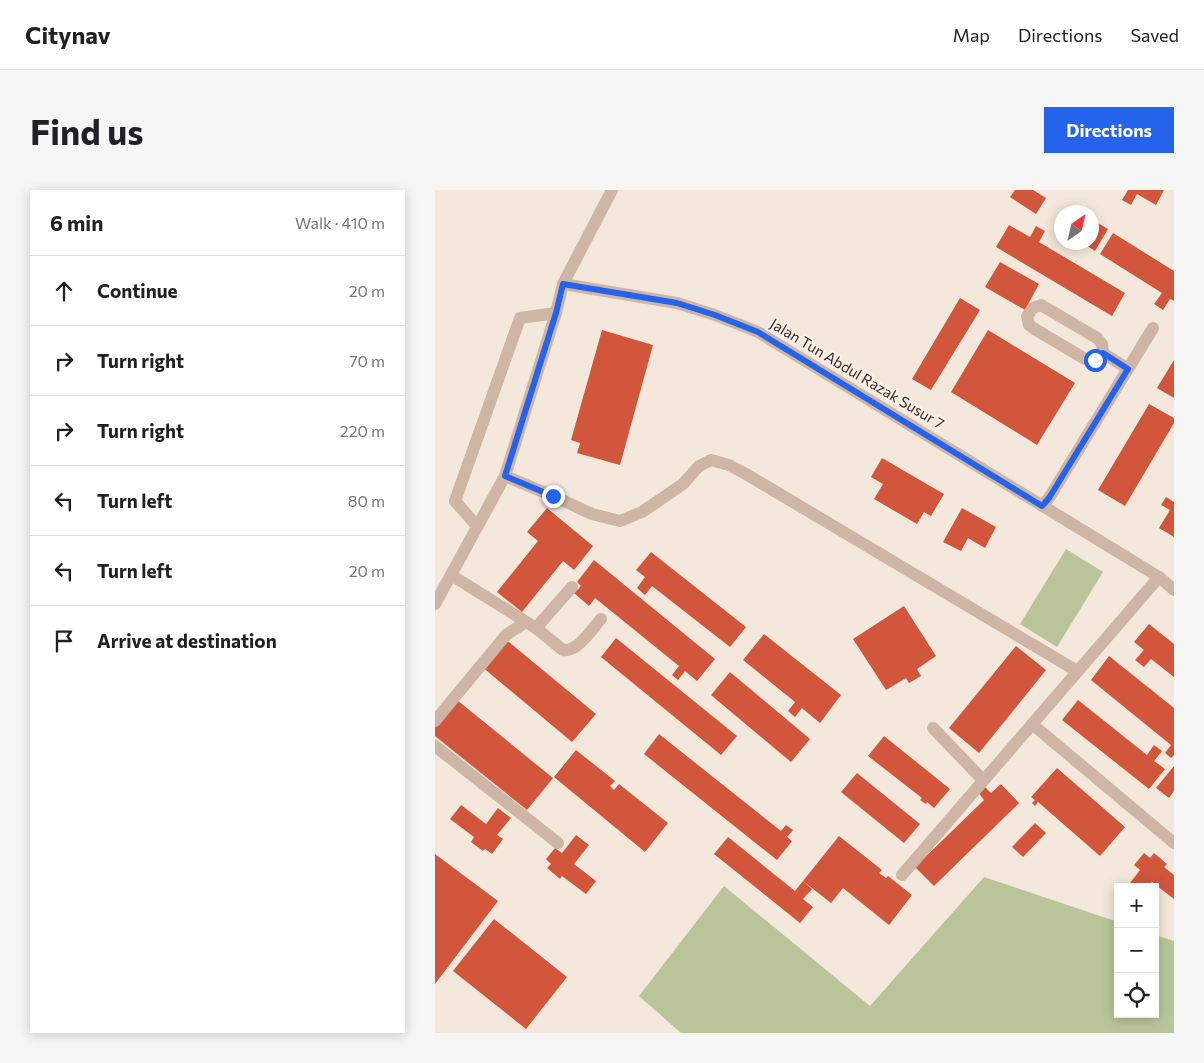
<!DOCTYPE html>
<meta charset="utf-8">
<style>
body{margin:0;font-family:Commissioner,sans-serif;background:#f6f6f6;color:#202124}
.controls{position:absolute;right:15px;bottom:15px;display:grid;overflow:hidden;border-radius:0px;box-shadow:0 2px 12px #0003}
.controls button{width:45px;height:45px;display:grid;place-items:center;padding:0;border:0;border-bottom:1px solid #e0e0e0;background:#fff;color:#202124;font:25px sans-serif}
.compass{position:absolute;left:619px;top:15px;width:45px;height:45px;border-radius:50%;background:#fff;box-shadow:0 2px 12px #0003;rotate:34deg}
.stop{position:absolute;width:15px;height:15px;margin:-11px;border:4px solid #2563eb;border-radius:50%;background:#fff}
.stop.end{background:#2563eb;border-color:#fff;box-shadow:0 1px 5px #0008}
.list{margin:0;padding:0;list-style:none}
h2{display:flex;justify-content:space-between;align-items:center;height:65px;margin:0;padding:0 20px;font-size:21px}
h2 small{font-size:16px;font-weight:400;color:#757577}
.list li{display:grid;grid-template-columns:32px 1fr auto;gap:15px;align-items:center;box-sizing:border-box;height:70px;padding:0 20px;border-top:1px solid #e0e0e0}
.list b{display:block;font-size:19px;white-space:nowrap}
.list em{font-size:16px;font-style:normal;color:#757577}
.icon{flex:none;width:28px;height:28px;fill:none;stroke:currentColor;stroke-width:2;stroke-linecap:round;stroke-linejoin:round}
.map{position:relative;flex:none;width:739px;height:843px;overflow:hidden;border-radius:0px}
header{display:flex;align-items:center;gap:30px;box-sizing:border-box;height:70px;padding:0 25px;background:#fff;border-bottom:1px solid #e0e0e0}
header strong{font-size:24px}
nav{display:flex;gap:28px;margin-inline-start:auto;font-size:18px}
.intro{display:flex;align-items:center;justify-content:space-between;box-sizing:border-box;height:120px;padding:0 30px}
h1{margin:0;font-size:35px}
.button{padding:12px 22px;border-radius:0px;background:#2563eb;color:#fff;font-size:18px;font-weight:700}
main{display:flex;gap:30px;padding:0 30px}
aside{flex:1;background:#fff;border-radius:0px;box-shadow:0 2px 12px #0003}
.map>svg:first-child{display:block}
</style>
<header>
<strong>Citynav</strong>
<nav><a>Map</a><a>Directions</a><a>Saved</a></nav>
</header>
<div class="intro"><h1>Find us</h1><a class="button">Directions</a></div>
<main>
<aside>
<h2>6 min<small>Walk · 410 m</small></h2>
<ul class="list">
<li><svg class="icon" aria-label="ahead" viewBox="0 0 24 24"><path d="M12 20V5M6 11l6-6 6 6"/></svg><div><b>Continue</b></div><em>20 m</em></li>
<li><svg class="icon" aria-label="right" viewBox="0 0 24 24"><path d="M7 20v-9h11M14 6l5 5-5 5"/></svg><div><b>Turn right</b></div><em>70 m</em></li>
<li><svg class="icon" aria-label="right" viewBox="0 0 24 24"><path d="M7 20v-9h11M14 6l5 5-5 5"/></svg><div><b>Turn right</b></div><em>220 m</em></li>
<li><svg class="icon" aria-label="left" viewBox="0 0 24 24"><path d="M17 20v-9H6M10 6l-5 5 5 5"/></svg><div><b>Turn left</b></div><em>80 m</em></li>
<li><svg class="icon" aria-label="left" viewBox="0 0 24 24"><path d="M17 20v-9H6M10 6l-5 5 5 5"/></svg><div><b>Turn left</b></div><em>20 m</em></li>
<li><svg class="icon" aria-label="arrive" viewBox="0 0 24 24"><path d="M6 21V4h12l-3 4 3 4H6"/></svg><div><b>Arrive at destination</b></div></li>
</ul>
</aside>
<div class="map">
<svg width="739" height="843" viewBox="0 0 739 843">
<rect width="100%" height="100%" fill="#f4e7db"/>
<g fill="#b9c599">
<path d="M631 359 668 382 622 457 585 434Z"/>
<path d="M549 687 683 732V824H720V745L739 751V843H246L204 806 289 696 435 816Z"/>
</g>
<g fill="#d1563b">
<path d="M580 0H598L611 8 601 24 575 7Z"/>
<path d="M693 0H729L721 15 702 4 696 15 687 10Z"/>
<path d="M656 29 673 39 660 61 646 52H656Z"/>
<path d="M574 35 595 47 601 36 610 41 604 52 690 103 677 126 561 57Z"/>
<path d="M678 43 739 81V111L735 109 728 120 719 114 727 103 665 64Z"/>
<path d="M565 72 604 94 590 120 550 97Z"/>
<path d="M525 108 545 120 496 200 477 189Z"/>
<path d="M167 140 218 155 185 275 142 263 145 253 136 250Z"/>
<path d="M553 140 640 193 602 255 516 202Z"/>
<path d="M739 170V208L722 198Z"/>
<path d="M714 214 739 228V233L690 316 663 300Z"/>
<path d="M447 268 509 304 496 326 489 322 482 334 439 309 448 294 436 287Z"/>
<path d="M731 307 739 312V347L724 338 735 320 726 315Z"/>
<path d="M112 318 158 356 139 380 128 371 87 422 62 402 103 351 92 342Z"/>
<path d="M527 318 561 337 550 358 533 348 526 361 508 352Z"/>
<path d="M216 362 311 437 295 457 217 396 210 405 202 398 210 387 201 380Z"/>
<path d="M159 370 280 469 262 491 250 481 243 490 237 485 244 476 160 408 154 416 139 403 146 396 142 392Z"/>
<path d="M469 416 501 466 482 479 486 486 474 493 471 488 451 500 418 449Z"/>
<path d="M714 434 739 454V487L716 469 709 477 700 470 709 460 699 452Z"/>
<path d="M329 444 406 505 385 533 367 518 360 527 353 521 360 512 308 470Z"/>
<path d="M69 448 161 524 137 552 46 476Z"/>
<path d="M181 448 302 546 286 565 166 467Z"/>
<path d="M581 456 611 480 544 563 514 538Z"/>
<path d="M674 466 739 518V565L736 568 730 563 736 555 656 490Z"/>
<path d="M295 482 375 549 356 572 276 505Z"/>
<path d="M22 510 118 588 92 620 0 546V537Z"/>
<path d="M643 510 712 565 719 555 727 561 719 571 730 579 714 599 627 530Z"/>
<path d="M224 544 346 641 351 635 358 640 352 647 357 651 342 670 209 564Z"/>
<path d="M449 546 515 599 499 618 492 612 491 614 485 610 487 608 433 566Z"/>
<path d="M141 560 180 591 175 596 179 600 184 594 233 633 210 662 119 587Z"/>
<path d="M739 576V601L734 608 721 598Z"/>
<path d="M622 578 690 637 665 666 603 612 600 616 597 613 600 610 596 607Z"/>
<path d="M422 583 485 634 469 653 406 602Z"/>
<path d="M566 594 584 613 499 696 480 677 549 610 543 602 549 596 556 603Z"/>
<path d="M26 615 51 634 63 618 76 628 62 645 68 649 57 664 50 659 48 661 36 652 39 647 15 629Z"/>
<path d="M600 633 611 643 588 667 577 657Z"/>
<path d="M141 645 154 655 139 674 161 691 151 704 127 686 125 689 112 678 116 674 111 669 120 658 127 663Z"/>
<path d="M404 646 447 680 444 683 451 688 453 686 477 705 454 735 408 698 396 713 368 691Z"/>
<path d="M293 647 360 701 368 691 377 699 368 709 378 717 365 733 279 664Z"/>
<path d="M709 663 715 668 719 663 732 674 729 677 739 685V709L717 692 713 697H692L705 680 699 675Z"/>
<path d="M0 664 63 711 0 794Z"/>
<path d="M59 729 132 787 91 839 18 781Z"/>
</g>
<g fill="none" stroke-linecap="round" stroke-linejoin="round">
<g stroke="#ceb5a5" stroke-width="12">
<path d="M128 94 242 113 280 125 323 142 724 387 739 400"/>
<path d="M606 115 662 148 667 154 668 163 660 170 650 169 598 138 594 135 592 126 598 118Z"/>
<path d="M668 163 693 179"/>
<path d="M70 286 118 306 157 324 185 331 207 322 248 294 264 276 276 270 294 275 311 284 642 481"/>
<path d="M607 316 614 308 718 138"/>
<path d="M42 336 20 311 85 128 121 123"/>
<path d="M16 385 101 438 128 460C143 462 156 440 166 429"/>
<path d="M0 414 70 286 121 123 128 94 177 0"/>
<path d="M101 438 137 397"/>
<path d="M0 531 71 445 91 432"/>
<path d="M597 534 739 653"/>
<path d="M498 538 548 590"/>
<path d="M0 556 123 653"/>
<path d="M467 685 724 387"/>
</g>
</g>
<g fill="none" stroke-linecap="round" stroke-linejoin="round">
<path stroke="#2563eb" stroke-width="6" d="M118 306 70 286 121 123 128 94 242 113 280 125 323 142 607 316 614 308 693 179 668 163 660 170"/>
</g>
<g text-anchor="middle" stroke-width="4.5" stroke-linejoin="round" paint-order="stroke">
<g font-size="15" fill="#392c27" stroke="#fbf1e8">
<text transform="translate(422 184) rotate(31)" y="5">Jalan Tun Abdul Razak Susur 7</text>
</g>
</g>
</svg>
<div class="controls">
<button>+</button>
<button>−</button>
<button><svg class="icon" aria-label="locate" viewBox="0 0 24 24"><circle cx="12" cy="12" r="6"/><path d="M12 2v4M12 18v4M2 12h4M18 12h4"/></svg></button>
</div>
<svg class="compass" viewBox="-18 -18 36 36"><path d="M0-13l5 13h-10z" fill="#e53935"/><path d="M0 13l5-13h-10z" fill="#757577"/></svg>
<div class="stop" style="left:660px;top:170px"></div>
<div class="stop end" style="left:118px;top:306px"></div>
</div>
</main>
